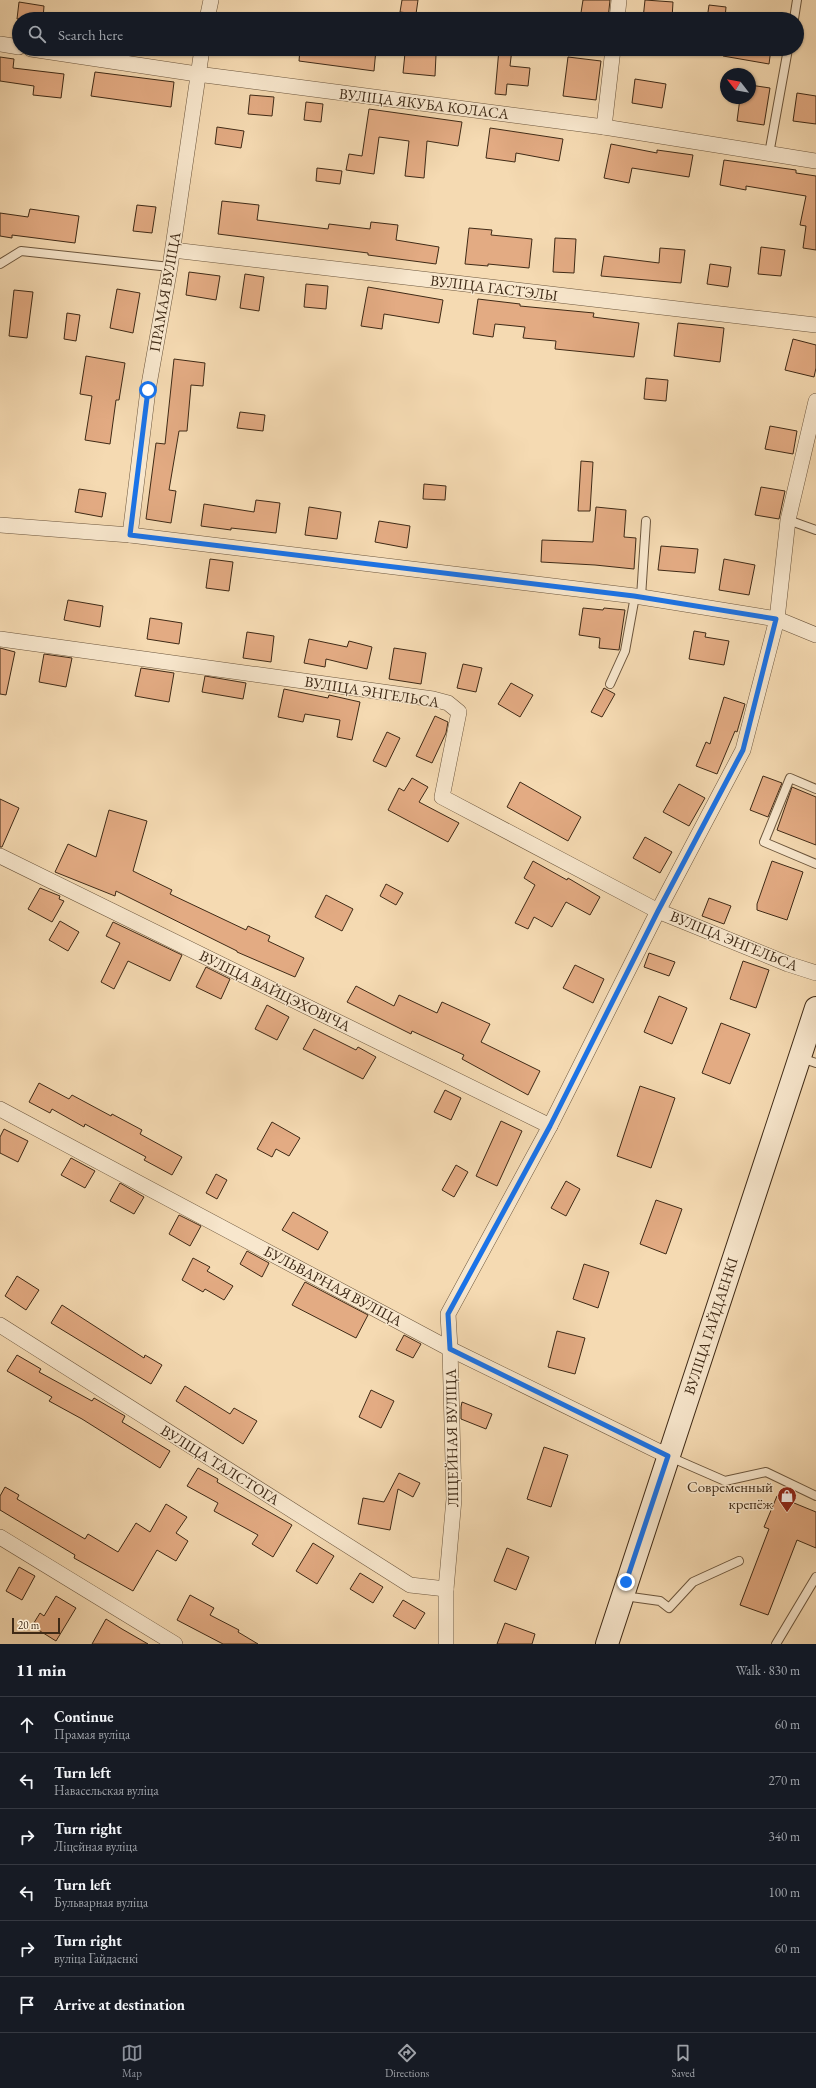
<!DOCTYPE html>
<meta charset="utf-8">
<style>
body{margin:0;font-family:"EB Garamond",serif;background:#20242c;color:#f1f3f6}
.compass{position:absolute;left:720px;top:68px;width:36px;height:36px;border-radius:50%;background:#171b24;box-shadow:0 1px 3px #0004;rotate:301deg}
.scale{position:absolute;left:12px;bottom:10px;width:48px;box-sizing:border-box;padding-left:4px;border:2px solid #3f2a16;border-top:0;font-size:11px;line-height:14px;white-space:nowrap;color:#3f2a16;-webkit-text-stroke:3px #f8e7cd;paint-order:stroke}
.stop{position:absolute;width:12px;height:12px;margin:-9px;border:3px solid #1a73e8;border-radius:50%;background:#fff}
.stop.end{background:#1a73e8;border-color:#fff;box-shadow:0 1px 4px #0008}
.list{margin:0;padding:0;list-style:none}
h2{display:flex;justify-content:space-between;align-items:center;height:52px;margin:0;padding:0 16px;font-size:17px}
h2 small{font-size:13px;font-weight:400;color:#9ea1a6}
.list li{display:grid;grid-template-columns:26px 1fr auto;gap:12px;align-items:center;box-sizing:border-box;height:56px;padding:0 16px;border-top:1px solid #363941}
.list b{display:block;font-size:15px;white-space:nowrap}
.list p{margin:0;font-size:13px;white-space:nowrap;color:#9ea1a6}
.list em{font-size:13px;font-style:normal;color:#9ea1a6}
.icon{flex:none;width:22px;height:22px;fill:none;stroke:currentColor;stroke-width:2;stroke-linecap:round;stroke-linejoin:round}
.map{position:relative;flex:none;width:816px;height:1644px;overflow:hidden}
.search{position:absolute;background:#171b24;box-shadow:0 1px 3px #0004;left:12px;right:12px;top:12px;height:44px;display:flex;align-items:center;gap:10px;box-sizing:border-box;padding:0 14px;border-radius:22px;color:#9ea1a6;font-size:15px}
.sheet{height:388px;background:#171b24}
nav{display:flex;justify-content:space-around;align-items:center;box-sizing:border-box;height:56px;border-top:1px solid #363941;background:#171b24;font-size:11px;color:#9ea1a6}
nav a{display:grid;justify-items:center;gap:2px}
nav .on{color:#8c9099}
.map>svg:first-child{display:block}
</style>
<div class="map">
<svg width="816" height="1644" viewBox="0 0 816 1644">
<rect width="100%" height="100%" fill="#f5dab2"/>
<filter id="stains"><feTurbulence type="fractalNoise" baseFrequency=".005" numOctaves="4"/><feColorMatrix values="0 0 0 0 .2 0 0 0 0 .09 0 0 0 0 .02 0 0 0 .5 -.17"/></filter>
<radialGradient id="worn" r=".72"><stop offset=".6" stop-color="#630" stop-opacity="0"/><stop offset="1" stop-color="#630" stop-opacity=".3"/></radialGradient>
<g fill="#e3ab83" stroke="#3f2a16">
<path d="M402 0H418L416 14 400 12Z"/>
<path d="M583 0H610L608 19H580Z"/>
<path d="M645 0 673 2 672 19H643Z"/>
<path d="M19 2 44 6 43 19H17Z"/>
<path d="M709 5 726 7 725 19H707Z"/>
<path d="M300 49H376L374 71 299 61Z"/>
<path d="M499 49H512L510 66 530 68 528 86 507 84 506 95 495 94Z"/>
<path d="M724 49H771L769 64 723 56Z"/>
<path d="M405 53 436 55 435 76 403 73Z"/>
<path d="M0 57 14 59 13 68 64 74 61 98 33 95 34 86 0 81Z"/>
<path d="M568 57 601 61 596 100 563 96Z"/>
<path d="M95 72 174 82 171 107 91 96Z"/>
<path d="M635 79 666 84 662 108 632 103Z"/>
<path d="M750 85 770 88 764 125 737 121 740 98H750Z"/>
<path d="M797 93 816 96V124L793 121Z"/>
<path d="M250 95 274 97 272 116 248 114Z"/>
<path d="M306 102 323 104 321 122 304 120Z"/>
<path d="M369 109 462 122 458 146 427 141 424 178 405 176 409 141 379 137 374 174 346 170 349 154 362 156Z"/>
<path d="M217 127 244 131 241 148 215 144Z"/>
<path d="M490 128 563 139 559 161 516 153 515 162 486 158Z"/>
<path d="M611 144 657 153V150L693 155 689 177 632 168 629 183 604 178Z"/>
<path d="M724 160 796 170V173L816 176V250L803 248 806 226 800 225 806 196 746 186V190L720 185Z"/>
<path d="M317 168 342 171 340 184 316 181Z"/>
<path d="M222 201 259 205 257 220 328 229 329 224 370 229 371 222 398 225 396 240 439 247 436 264 368 255V253L218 234Z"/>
<path d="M137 205 156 207 152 233 133 231Z"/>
<path d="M30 209 79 216 75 243 12 235V238L0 236V213L28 217Z"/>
<path d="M469 228 492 230 491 235 532 239 529 268 488 264V266L465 264Z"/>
<path d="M555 238 576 239 574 273 553 272Z"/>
<path d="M761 247 785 250 781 276 758 274Z"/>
<path d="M660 248 685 250 681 283 601 276 604 256 659 263Z"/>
<path d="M710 264 731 267 728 287 707 284Z"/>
<path d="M189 272 220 276 216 300 186 295Z"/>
<path d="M245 274 264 277 259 311 240 308Z"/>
<path d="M306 284 328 286 326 309 304 307Z"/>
<path d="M368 287 443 300 439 323 384 314 382 329 361 326Z"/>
<path d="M117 289 140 293 133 333 110 328Z"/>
<path d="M14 290 33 292 27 338 9 336Z"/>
<path d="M478 299 520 304V306L594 313 593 317 639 323 634 357 555 349 556 341 523 338 525 327 495 324 493 337 473 334Z"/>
<path d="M67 313 80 315 76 341 64 339Z"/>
<path d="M678 323 724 328 720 362 674 356Z"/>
<path d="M793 339 816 345V368L814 377 785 370Z"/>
<path d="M86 356 125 363 119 400H116L110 444 85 440 92 396 80 394Z"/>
<path d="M174 359 205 363 203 386 191 385 187 431H179L169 490 176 491 171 523 146 519 156 443 165 444Z"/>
<path d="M646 378 668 380 666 401 644 399Z"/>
<path d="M240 412 265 415 263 431 237 428Z"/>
<path d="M770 426 797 431 793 454 765 449Z"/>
<path d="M581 461 593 462 590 511H578Z"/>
<path d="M424 484 446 486 445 500 423 499Z"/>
<path d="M761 487 785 491 779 519 755 515Z"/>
<path d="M79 489 106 493 102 517 75 512Z"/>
<path d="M256 500 280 503 276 533 231 528V530L201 526 204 504 254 512Z"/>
<path d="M309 507 341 512 337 539 305 535Z"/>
<path d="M596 507 626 510 624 537 636 538 634 569 595 565 541 562 542 540 593 542Z"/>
<path d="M379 521 410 526 407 548 375 542Z"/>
<path d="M661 546 698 549 695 573 658 570Z"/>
<path d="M210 559 233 562 229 591 206 588Z"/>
<path d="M724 559 755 565 749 595 719 590Z"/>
<path d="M68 600 103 606 100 627 64 620Z"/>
<path d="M583 608 603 610 604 608 625 610 619 650 599 648 600 638 579 635Z"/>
<path d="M150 618 182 623 179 644 147 639Z"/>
<path d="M694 631 706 633 705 637 729 641 724 665 689 659Z"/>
<path d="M247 632 274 636 271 662 243 658Z"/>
<path d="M309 639 347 647 349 641 372 647 367 669 326 659 325 667 304 663Z"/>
<path d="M0 648 15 652 6 695 0 694Z"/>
<path d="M394 648 426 653 421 684 389 679Z"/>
<path d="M44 654 72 658 66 687 39 682Z"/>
<path d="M463 664 482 668 476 692 457 688Z"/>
<path d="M141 668 174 673 169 702 135 696Z"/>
<path d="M205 676 246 683 243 699 202 692Z"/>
<path d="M511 683 533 695 520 717 498 704Z"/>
<path d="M604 688 615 694 602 717 591 712Z"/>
<path d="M284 689 328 698 329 695 360 702 352 740 337 737 340 720 305 714 303 722 278 717Z"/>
<path d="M724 697 745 704 737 732 735 731 717 774 696 766 706 742 710 744Z"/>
<path d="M435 716 448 722 446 733 432 763 416 756Z"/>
<path d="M387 732 400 738 386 767 373 761Z"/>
<path d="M763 776 782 783 768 817 750 810Z"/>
<path d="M412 778 428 787 419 802 459 823 448 842 388 810 399 788 404 791Z"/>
<path d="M520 782 581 817 568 841 507 807Z"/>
<path d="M679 784 705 798 689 826 663 812Z"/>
<path d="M792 787 816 797V845L777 830Z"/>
<path d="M0 799 19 808 2 847H0Z"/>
<path d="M109 810 147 821 133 871 172 890 170 894 246 930 248 926 270 936 268 941 304 958 295 977 237 952V951L116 891 115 896 55 872 68 844 96 857Z"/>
<path d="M645 837 672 852 660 873 633 858Z"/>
<path d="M533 861 567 880 568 878 600 897 590 915 566 902 552 927 534 917 528 929 515 923 535 885 524 878Z"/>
<path d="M772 861 803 872 787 920 757 910V904Z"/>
<path d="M386 884 403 893 396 905 380 896Z"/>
<path d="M40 888 60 896 59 899 64 901 52 922 28 909Z"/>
<path d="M326 895 353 909 342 931 315 917Z"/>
<path d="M709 898 731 906 724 924 702 916Z"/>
<path d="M60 921 79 932 68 951 49 940Z"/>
<path d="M113 922 182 955 170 981 128 961 114 989 101 982 120 943 106 936Z"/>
<path d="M649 953 675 962 669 976 644 967Z"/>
<path d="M743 961 769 970 756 1008 730 999Z"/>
<path d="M575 965 604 979 593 1003 563 988Z"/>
<path d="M206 967 230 979 221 999 196 987Z"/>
<path d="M356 986 394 1006 399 995 437 1013 442 1002 490 1024 481 1042 540 1071 528 1095 462 1059 464 1055 412 1031 411 1034 347 1002Z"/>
<path d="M659 996 687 1008 672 1044 644 1032Z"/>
<path d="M267 1005 289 1017 277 1040 255 1029Z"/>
<path d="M721 1023 750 1034 730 1084 702 1073Z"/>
<path d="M314 1029 356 1050 358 1047 376 1057 363 1079 303 1049Z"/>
<path d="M39 1083 69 1099 72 1095 111 1116 112 1114 142 1130 140 1134 182 1157 172 1175 144 1160 146 1157 85 1124 84 1127 52 1109 50 1113 29 1102Z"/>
<path d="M640 1086 675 1098 651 1168 617 1156Z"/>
<path d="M445 1090 461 1098 451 1120 434 1112Z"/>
<path d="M501 1121 522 1131 497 1186 476 1176Z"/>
<path d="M272 1122 300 1138 289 1156 276 1149 272 1157 257 1149Z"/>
<path d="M4 1129 28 1141 18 1162 0 1153V1137Z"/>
<path d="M71 1158 95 1171 85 1188 61 1175Z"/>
<path d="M456 1165 468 1172 454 1197 442 1190Z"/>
<path d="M216 1174 227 1180 217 1199 206 1193Z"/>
<path d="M566 1181 580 1189 566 1216 551 1208Z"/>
<path d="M120 1183 144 1197 134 1214 110 1201Z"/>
<path d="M656 1200 682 1209 666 1254 640 1244Z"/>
<path d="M293 1212 328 1232 318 1250 282 1230Z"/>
<path d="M179 1215 201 1226 190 1246 169 1234Z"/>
<path d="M247 1251 269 1263 262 1277 240 1264Z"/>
<path d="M193 1258 210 1267 207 1271 233 1286 224 1300 205 1289 203 1292 182 1280Z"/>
<path d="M584 1264 609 1272 598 1308 573 1299Z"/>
<path d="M17 1276 39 1290 26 1310 5 1296Z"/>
<path d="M305 1282 368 1315 356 1338 292 1305Z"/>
<path d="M62 1305 144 1358 145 1355 162 1365 151 1384 51 1323Z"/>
<path d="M557 1331 585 1338 575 1374 548 1367Z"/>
<path d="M404 1335 421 1344 413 1358 396 1350Z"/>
<path d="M17 1355 41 1369 39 1372 92 1401 94 1398 125 1416 122 1422 170 1451 160 1468 82 1419 49 1401 52 1397 7 1371Z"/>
<path d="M185 1386 230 1414 234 1408 257 1421 243 1444 176 1401Z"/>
<path d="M371 1390 394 1401 381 1428 359 1417Z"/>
<path d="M462 1402 492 1414 486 1429 461 1419V1407Z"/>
<path d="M544 1447 568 1455 551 1507 527 1499Z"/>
<path d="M198 1468 218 1479 217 1482 292 1525 273 1557 252 1544 258 1535 214 1511 218 1503 187 1486Z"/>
<path d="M399 1473 420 1483 413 1497 398 1489 390 1530 358 1524 363 1498 384 1502Z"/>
<path d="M5 1487 19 1495 17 1499 85 1539 88 1534 118 1552 136 1523 150 1532 166 1504 187 1517 176 1533 188 1541 176 1561 157 1550 133 1591 74 1558 75 1555 0 1510V1496Z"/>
<path d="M777 1496 816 1512V1548L797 1540 768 1615 740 1605 769 1529 764 1527Z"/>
<path d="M313 1543 334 1556 317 1584 296 1571Z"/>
<path d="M507 1548 529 1557 516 1590 494 1581Z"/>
<path d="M19 1567 35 1576 22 1600 6 1591Z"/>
<path d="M360 1573 383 1587 373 1603 350 1589Z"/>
<path d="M190 1595 214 1608 210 1615 239 1630 238 1632 258 1644H223L177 1620Z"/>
<path d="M56 1596 76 1608 56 1641 32 1626 40 1613 44 1616Z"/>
<path d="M403 1600 425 1613 415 1629 393 1616Z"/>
<path d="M106 1619 122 1629 148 1644H92Z"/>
<path d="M505 1623 535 1634 532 1644H497Z"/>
</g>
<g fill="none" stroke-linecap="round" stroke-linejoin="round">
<defs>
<g id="lane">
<path d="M794 19 797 0"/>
<path d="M769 154 788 49"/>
<path d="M0 264 21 251 170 267"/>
<path d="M788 520 816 530"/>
<path d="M641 597 646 521"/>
<path d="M610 684 625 651 635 596"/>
<path d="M816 789 790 778 764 842 816 864"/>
<path d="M801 1058 816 1063"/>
<path d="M670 1457 725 1481 766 1472 816 1496"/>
<path d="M624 1596 660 1601 669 1608 693 1582 739 1561"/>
<path d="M776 1644 816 1577"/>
</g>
<g id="street">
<path d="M207 19 211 0"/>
<path d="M617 19 619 0"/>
<path d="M0 44 19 47"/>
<path d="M31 49 197 74 604 127 816 161"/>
<path d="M604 127 613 49"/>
<path d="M173 250 816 325"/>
<path d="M0 525 130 535 635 596 777 619 816 635"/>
<path d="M130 535 148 390 170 267 202 49"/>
<path d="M0 639 433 699 448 703 459 712 442 797 658 911 788 964 816 973"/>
<path d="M0 856 550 1126"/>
<path d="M0 1109 450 1349 668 1456"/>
<path d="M0 1325 410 1585 446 1589"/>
<path d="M0 1537 175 1644"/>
<path d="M446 1644V1589L454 1499 450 1349 448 1314 550 1126 658 911 743 750 777 619 788 520 816 401"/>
</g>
<path id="secondary" d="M607 1644 816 1008"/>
</defs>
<use href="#lane" stroke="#6c563d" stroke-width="10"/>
<use href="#street" stroke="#6c563d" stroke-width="16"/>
<use href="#secondary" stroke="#3f2a16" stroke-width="24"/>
<use href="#lane" stroke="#f8e7cd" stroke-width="8"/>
<use href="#street" stroke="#f8e7cd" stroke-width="15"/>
<use href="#secondary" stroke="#f8e7cd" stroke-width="22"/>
</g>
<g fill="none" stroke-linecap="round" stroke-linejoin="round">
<path stroke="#1a73e8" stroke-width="5" d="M148 390 130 535 634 596 776 619 743 750 658 911 550 1126 448 1314 450 1349 668 1456 626 1582"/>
</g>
<defs>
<symbol id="shop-pin" viewBox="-11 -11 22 30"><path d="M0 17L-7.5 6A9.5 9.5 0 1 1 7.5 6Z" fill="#8f2418" stroke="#f8e7cd"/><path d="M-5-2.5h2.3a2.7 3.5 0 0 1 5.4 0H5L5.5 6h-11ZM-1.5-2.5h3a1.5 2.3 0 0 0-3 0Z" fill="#fff"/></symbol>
</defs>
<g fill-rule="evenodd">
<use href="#shop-pin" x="776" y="1485" width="22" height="30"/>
</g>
<g text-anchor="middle" stroke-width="3" stroke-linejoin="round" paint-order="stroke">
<g font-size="15" fill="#3f2a16" stroke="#f8e7cd">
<text transform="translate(424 104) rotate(7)" y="5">ВУЛІЦА ЯКУБА КОЛАСА</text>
<text transform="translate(494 288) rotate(7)" y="5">ВУЛІЦА ГАСТЭЛЫ</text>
<text transform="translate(165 292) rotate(-80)" y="5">ПРАМАЯ ВУЛІЦА</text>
<text transform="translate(372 692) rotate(9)" y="5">ВУЛІЦА ЭНГЕЛЬСА</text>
<text transform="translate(734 941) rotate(22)" y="5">ВУЛІЦА ЭНГЕЛЬСА</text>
<text transform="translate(275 991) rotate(26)" y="5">ВУЛІЦА ВАЙЦЭХОВІЧА</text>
<text transform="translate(333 1286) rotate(28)" y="5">БУЛЬВАРНАЯ ВУЛІЦА</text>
<text transform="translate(711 1326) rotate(-72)" y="5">ВУЛІЦА ГАЙДАЕНКІ</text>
<text transform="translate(452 1438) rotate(-91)" y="5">ЛІЦЕЙНАЯ ВУЛІЦА</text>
<text transform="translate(220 1465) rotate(32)" y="5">ВУЛІЦА ТАЛСТОГА</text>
</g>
<g font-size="15" fill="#3f2a16" stroke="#f8e7cd" text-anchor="end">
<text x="773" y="1492">Современный<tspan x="773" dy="17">крепёж</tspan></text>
</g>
</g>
<rect width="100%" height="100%" filter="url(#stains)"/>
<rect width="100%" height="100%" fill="url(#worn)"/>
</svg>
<svg class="compass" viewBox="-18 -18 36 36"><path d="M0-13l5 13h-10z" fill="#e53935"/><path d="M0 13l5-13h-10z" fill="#9ea1a6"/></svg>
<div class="scale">20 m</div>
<div class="stop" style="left:148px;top:390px"></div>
<div class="stop end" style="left:626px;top:1582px"></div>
<div class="search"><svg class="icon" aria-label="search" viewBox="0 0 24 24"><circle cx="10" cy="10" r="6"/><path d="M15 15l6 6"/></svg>Search here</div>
</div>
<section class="sheet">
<h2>11 min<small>Walk · 830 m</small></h2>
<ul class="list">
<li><svg class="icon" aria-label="ahead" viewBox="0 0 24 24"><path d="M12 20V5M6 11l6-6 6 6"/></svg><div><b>Continue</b><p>Прамая вуліца</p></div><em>60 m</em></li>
<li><svg class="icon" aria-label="left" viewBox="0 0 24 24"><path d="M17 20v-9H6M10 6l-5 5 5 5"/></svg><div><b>Turn left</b><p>Навасельская вуліца</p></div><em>270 m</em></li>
<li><svg class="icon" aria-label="right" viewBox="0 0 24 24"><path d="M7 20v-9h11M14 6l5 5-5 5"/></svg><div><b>Turn right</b><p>Ліцейная вуліца</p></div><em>340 m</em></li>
<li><svg class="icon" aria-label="left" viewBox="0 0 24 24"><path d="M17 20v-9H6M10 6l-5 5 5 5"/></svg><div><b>Turn left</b><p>Бульварная вуліца</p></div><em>100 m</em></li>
<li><svg class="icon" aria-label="right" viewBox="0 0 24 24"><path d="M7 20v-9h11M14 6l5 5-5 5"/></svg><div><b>Turn right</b><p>вуліца Гайдаенкі</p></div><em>60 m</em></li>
<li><svg class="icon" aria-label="arrive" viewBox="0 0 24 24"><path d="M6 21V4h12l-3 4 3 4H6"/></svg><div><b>Arrive at destination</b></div></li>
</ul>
</section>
<nav>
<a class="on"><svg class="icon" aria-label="map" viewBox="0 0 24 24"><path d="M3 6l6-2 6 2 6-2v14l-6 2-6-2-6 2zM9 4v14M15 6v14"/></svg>Map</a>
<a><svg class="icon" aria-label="directions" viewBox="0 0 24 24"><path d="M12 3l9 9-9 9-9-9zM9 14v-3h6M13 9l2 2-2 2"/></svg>Directions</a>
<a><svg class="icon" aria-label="saved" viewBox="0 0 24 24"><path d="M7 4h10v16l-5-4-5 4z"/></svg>Saved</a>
</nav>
